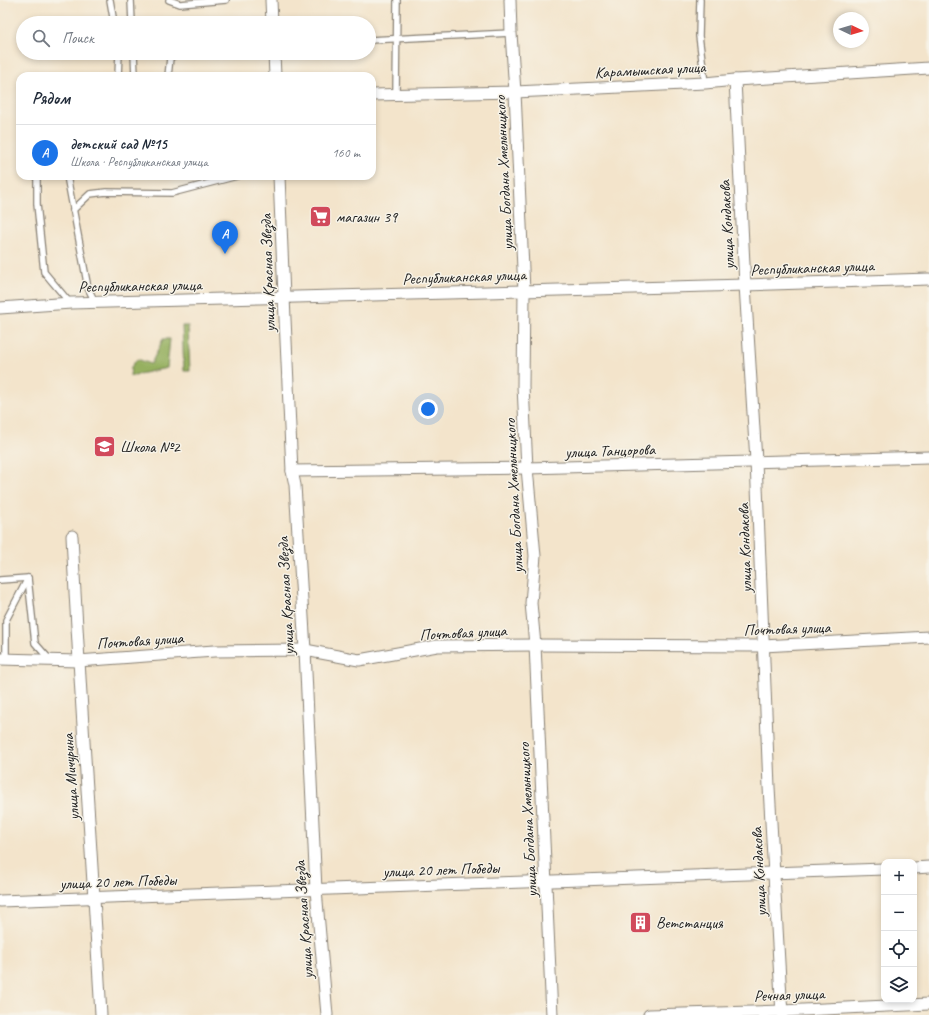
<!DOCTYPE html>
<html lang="ru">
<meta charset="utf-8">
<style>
body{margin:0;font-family:Caveat,sans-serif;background:#f6f6f7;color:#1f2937}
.controls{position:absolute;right:12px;bottom:12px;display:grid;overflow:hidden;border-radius:8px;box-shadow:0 2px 6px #0003}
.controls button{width:36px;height:36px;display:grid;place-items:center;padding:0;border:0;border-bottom:1px solid #e0e1e3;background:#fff;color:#1f2937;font:20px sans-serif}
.compass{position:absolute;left:833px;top:12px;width:36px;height:36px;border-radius:50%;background:#fff;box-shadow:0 2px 6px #0003;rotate:94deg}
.you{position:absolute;left:428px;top:409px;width:14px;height:14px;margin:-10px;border:3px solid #fff;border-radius:50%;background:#1a73e8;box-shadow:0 0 0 6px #1a73e833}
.badge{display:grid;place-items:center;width:26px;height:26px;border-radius:50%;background:#1a73e8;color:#fff;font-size:13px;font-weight:700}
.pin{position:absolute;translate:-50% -33px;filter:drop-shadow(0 1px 2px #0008)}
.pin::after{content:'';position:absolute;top:21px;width:14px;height:12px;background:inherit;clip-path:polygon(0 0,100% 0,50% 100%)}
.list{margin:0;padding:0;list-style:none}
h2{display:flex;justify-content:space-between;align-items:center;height:52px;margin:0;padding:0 16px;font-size:17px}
h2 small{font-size:13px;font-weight:400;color:#747a83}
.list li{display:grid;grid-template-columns:26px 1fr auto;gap:12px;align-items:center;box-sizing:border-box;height:56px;padding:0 16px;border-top:1px solid #e0e1e3}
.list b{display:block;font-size:15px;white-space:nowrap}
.list p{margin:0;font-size:13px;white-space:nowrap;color:#747a83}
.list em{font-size:13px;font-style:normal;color:#747a83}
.icon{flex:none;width:22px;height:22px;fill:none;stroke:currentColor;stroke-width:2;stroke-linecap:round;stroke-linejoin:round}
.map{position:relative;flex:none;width:929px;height:1015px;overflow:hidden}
.search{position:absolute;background:#fff;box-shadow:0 2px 6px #0003;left:16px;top:16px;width:360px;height:44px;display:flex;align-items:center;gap:10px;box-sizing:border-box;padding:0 14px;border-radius:22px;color:#747a83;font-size:15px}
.panel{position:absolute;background:#fff;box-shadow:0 2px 6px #0003;left:16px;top:72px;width:360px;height:108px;border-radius:12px}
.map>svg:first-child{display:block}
</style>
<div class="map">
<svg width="929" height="1015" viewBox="0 0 929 1015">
<rect width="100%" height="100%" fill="#f7f3e8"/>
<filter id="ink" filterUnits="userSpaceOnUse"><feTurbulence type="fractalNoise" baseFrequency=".025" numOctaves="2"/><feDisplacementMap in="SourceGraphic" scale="8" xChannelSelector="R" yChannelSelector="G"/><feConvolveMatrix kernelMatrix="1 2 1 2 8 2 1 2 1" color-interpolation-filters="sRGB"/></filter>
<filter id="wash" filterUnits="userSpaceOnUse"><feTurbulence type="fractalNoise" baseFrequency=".012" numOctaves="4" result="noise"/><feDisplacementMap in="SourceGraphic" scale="16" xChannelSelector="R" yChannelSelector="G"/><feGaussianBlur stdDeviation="0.9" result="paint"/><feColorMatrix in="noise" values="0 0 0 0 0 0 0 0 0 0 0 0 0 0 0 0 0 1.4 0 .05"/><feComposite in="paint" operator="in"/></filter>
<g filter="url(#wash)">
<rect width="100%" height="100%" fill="#f3e4cb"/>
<g fill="#96b061" stroke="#59663e">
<path d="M182 326H188L190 371H184Z"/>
<path d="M163 339H170L167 368 130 376 131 367 137 359 151 364Z"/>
</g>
</g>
<g filter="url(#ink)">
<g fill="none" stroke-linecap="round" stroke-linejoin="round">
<defs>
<g id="service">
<path d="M110 0 114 23"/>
<path d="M131 0 132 23"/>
<path d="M169 0 180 4 226 0"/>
<path d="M700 0 699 36 705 83"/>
<path d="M369 40 511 33"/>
<path d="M134 53 135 76"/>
<path d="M118 76 119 53"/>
<path d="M168 76 170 58 178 53"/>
<path d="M396 94 397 0"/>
<path d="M37 176V204L44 272 70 303"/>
<path d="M67 176 88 288 95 302"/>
<path d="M73 210 90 194 106 192 172 193 237 176"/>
<path d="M0 580 28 578 35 643 50 660"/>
<path d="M6 660V620L28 578"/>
</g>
<g id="minor">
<path d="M271 0 272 23"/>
<path d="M510 0 511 33 515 92 524 291 523 386 527 468 535 556 531 603 535 645 552 1015"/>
<path d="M274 53 275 76"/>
<path d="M735 80 745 285 756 461 769 787 782 1015"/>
<path d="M372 95 515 92 705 83 735 80 929 68"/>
<path d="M279 176 284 297 292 471 295 485 305 650 316 890 327 1015"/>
<path d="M0 308 71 303 745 285 929 279"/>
<path d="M292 471 527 468 929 457"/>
<path d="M72 536C80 696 92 855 101 1015"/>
<path d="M0 659 78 661 214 651 305 650 359 660 437 646 535 645 763 646 929 637"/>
<path d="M914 868 929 867"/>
<path d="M0 901 884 869"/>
<path d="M649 1015 782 1011 929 1004"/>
</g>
</defs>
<use href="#service" stroke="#888074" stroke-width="8"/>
<use href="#minor" stroke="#888074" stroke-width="13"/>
<use href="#service" stroke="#fff" stroke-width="5.5"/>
<use href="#minor" stroke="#fff" stroke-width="11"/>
</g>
</g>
<defs>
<symbol id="supermarket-square" viewBox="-11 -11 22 22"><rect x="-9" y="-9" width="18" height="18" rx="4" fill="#d1495b" stroke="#f7f3e8"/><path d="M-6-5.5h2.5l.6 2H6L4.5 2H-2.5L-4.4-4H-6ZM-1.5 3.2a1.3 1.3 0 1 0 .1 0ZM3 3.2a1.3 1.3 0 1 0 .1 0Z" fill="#fff"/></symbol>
<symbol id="school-square" viewBox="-11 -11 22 22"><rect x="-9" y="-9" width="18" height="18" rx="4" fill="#d1495b" stroke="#f7f3e8"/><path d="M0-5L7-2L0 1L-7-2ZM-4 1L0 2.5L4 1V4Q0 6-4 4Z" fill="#fff"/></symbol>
<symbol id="building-square" viewBox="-11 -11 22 22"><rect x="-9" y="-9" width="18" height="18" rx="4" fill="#d1495b" stroke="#f7f3e8"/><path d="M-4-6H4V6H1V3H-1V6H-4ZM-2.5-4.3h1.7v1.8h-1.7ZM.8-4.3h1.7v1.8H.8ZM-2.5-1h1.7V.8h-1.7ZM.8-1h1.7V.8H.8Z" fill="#fff"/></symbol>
</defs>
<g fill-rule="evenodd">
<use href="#supermarket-square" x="308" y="204" width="25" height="25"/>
<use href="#school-square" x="92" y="434" width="25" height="25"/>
<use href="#building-square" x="628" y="910" width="25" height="25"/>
</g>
<g text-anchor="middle" stroke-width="3" stroke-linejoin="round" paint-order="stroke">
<g font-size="16" fill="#1c1c1c" stroke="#f7f3e8">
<text transform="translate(650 69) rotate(-3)" y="6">Карамышская улица</text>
<text transform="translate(503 173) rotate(-93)" y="6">улица Богдана Хмельницкого</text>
<text transform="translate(726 225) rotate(-93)" y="6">улица Кондакова</text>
<text transform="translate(812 267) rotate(-2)" y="6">Республиканская улица</text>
<text transform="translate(267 273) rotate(-92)" y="6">улица Красная Звезда</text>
<text transform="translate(464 276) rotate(-2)" y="6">Республиканская улица</text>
<text transform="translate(140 285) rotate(-1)" y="6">Республиканская улица</text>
<text transform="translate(610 450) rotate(-2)" y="6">улица Танцорова</text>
<text transform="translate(513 496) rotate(-93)" y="6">улица Богдана Хмельницкого</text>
<text transform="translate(744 548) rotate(-92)" y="6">улица Кондакова</text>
<text transform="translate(285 596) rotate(-93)" y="6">улица Красная Звезда</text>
<text transform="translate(787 628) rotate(-2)" y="6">Почтовая улица</text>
<text transform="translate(463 632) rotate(-3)" y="6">Почтовая улица</text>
<text transform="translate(140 640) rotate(-4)" y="6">Почтовая улица</text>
<text transform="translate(70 777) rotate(-94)" y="6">улица Мичурина</text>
<text transform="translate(527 820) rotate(-93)" y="6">улица Богдана Хмельницкого</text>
<text transform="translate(441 869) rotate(-2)" y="6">улица 20 лет Победы</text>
<text transform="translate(758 872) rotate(-93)" y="6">улица Кондакова</text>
<text transform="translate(118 881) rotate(-2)" y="6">улица 20 лет Победы</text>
<text transform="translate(303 920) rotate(-94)" y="6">улица Красная Звезда</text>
<text transform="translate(789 994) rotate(-2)" y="6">Речная улица</text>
</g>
<g font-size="16" fill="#1c1c1c" stroke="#f7f3e8" text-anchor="start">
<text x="336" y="222">магазин 39</text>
<text x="120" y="452">Школа №2</text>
<text x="656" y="928">Ветстанция</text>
</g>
</g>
</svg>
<div class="controls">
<button>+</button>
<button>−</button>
<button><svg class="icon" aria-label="locate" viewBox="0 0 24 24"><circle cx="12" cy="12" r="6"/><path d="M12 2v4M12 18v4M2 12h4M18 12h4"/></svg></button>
<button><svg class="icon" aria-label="layers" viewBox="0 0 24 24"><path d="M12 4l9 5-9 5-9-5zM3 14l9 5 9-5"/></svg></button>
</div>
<svg class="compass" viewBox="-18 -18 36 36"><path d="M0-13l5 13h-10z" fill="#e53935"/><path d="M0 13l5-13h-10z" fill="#747a83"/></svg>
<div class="you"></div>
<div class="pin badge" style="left:225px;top:254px">A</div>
<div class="search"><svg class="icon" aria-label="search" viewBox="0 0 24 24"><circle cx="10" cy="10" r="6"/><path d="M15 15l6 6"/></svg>Поиск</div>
<section class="panel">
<h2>Рядом<small></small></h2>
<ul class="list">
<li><span class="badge">A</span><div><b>детский сад №15</b><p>Школа · Республиканская улица</p></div><em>160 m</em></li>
</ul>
</section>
</div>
